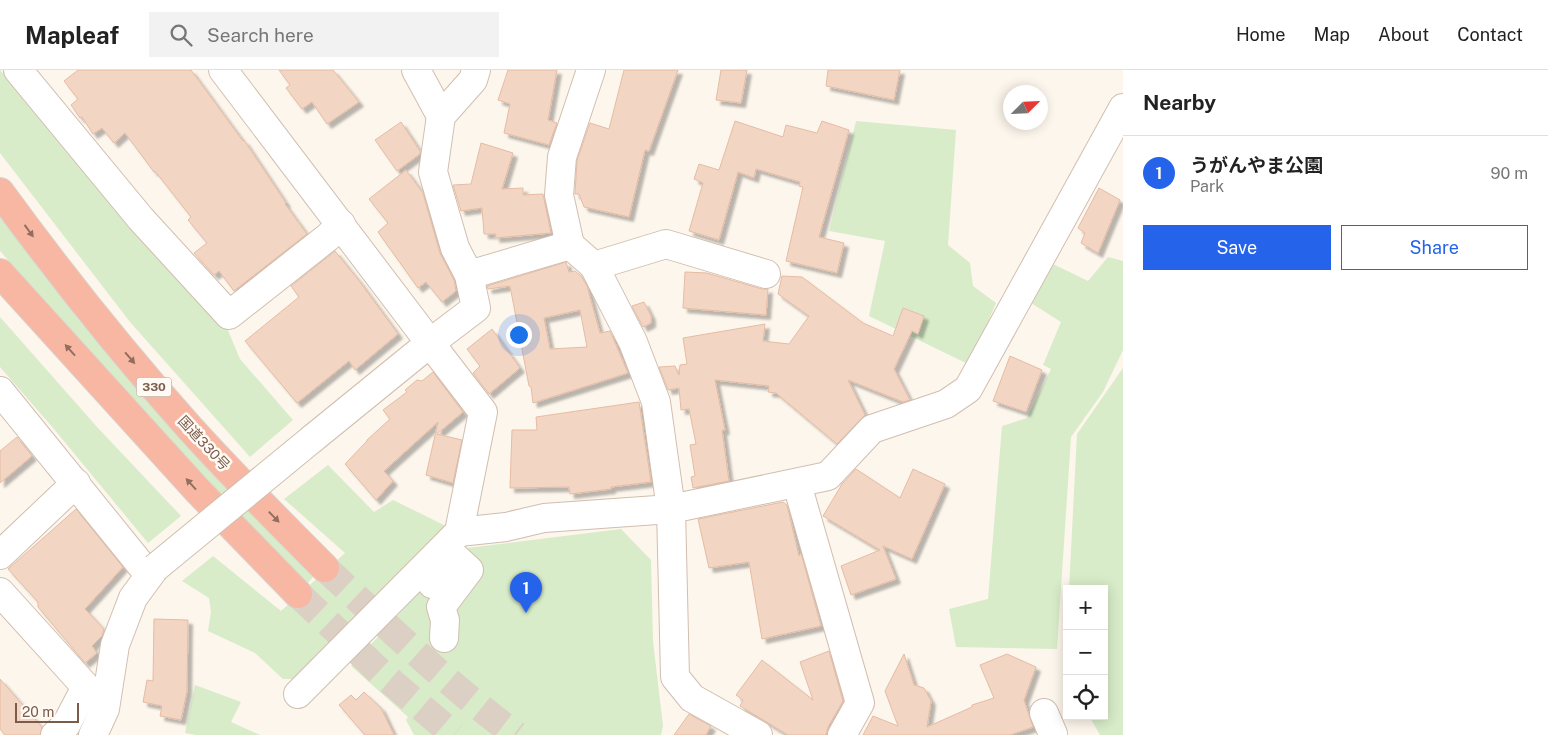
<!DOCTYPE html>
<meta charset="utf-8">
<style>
body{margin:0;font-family:"Public Sans","Noto Sans JP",sans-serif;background:#f2f2f2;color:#222}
.controls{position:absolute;right:15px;bottom:15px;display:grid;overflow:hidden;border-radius:0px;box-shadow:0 2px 12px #0003}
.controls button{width:45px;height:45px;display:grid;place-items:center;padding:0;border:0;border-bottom:1px solid #e0e0e0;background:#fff;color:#222;font:25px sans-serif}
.compass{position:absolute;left:1003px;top:15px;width:45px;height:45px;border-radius:50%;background:#fff;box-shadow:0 2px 12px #0003;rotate:66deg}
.scale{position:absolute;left:15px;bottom:12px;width:64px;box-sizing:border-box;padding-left:5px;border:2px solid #7a5c4d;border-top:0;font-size:14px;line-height:18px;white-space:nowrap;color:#7a5c4d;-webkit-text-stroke:4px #fffaf3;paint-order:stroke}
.you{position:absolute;left:518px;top:264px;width:18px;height:18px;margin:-12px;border:4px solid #fff;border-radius:50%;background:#1a73e8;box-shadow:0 0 0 8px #1a73e833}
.badge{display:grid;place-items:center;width:32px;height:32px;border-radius:50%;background:#2563eb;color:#fff;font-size:16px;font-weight:700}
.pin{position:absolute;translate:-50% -41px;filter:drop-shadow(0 1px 2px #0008)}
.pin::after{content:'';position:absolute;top:26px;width:18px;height:15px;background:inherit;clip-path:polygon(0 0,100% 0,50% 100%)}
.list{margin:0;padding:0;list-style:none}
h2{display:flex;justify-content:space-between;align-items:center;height:65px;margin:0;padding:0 20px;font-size:21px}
h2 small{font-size:16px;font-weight:400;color:#767676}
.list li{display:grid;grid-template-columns:32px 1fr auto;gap:15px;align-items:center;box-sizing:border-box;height:75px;padding:0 20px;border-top:1px solid #e0e0e0}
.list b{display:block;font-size:19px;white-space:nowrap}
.list p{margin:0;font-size:16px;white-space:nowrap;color:#767676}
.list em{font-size:16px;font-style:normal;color:#767676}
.actions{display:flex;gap:10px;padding:15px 20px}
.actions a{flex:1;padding:11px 0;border:1px solid #2563eb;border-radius:0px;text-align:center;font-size:18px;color:#2563eb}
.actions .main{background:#2563eb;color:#fff}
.icon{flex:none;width:28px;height:28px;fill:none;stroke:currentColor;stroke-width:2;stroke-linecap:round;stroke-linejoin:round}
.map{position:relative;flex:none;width:1123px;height:665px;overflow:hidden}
header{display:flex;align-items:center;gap:30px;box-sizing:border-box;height:70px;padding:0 25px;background:#fff;border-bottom:1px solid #e0e0e0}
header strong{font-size:24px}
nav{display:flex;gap:28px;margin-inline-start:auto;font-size:18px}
.search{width:350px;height:45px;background:#f2f2f2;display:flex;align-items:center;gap:12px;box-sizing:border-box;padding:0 18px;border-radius:0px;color:#767676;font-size:19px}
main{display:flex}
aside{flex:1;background:#fff}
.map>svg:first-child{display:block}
</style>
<header>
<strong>Mapleaf</strong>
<div class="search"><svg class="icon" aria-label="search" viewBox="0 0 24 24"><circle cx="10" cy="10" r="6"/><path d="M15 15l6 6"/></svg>Search here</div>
<nav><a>Home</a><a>Map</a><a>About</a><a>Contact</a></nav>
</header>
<main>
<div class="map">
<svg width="1123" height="665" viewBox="0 0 1123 665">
<defs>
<filter id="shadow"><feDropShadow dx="4.5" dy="4.5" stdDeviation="1" flood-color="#0004"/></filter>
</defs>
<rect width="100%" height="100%" fill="#fdf6ec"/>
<g fill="#d8ecc9">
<path d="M0 0 227 258 240 289 293 350 250 387 130 252 0 83Z"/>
<path d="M856 51 956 60 948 175 970 193 973 216 996 233 970 295 869 246 885 171 829 161Z"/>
<path d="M0 147C43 203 85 260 132 313 190 380 253 442 315 505L306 515C200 407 100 295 0 181Z"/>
<path d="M1108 187 1123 191V280L1103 322 1071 367 1057 579 956 577 949 539 988 529 1002 356 1027 348 1051 299 1043 295 1061 252 1028 231 1053 194 1088 211Z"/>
<path d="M0 247 97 357 181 446 148 473 54 359 0 297Z"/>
<path d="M1123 298V665H1100L1089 646H1104V519H1069L1077 364Z"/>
<path d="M328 395 374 442 393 430 446 456 295 609H283L255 583 208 561 211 542 209 528 182 511 213 486 281 541 345 483 284 429Z"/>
<path d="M621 459 651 490 653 571 663 656 661 665H414L406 650 408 647 351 596 459 479Z"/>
<path d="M195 615 241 632 231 652 260 665H196L185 663Z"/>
</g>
<g fill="#f3d5c3" stroke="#e6bba3" fill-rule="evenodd" filter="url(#shadow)">
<path d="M78 0H191L243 71 244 70 286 133 285 134 307 164 234 221 219 201 214 205 194 183 207 173 188 150 191 147 155 101 154 102 125 63 114 73 102 58 93 64 82 47 80 48 71 35 78 29 64 11Z"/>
<path d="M279 0H333L359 32 327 54 312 32 302 39 286 18 290 15Z"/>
<path d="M508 0H557L548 50 557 53 549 75 504 63 510 34 498 30Z"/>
<path d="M624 0H678L649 81 645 80 629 147 584 137 579 124H575L577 90 590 53 609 59Z"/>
<path d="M721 0H747L741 33 716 30Z"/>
<path d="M828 0H900L894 30 826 16Z"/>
<path d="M735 51 783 67 786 55 817 63 822 51 849 60 819 167 844 173 837 203 786 191 803 117 799 116 800 112 756 99 754 108 738 102 719 170 689 161 703 113 694 109 699 94 719 100Z"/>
<path d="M401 52 420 81V84L397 101 375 70Z"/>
<path d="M481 73 513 83 502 119 523 118V125L543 124 551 163 495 168 496 164H484L482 138 461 141 453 115 471 114Z"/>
<path d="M406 100 423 123 440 183 454 210 456 221 442 232 426 212 418 218 378 162 388 153 369 129Z"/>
<path d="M1099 118 1120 130 1098 183 1081 173 1085 163 1078 158Z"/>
<path d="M335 181 360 212 398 264 355 300 349 291 297 333 245 271 299 227 291 216Z"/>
<path d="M566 192 569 202 575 201 581 206 587 216 600 263 610 261 628 303 533 333 531 317 529 316 510 216 488 219 487 216ZM580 240 587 277 550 279 544 248Z"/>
<path d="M685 202 707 203 762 219H768L766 245 683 238Z"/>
<path d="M782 206 802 207 863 253 893 266 903 238 924 246 918 264 912 261 894 299 910 330 903 332 848 310 865 345 837 374 776 323 768 322 769 316 715 310 725 360H722L729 411 693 418 691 407 695 406 690 375 696 374 689 339 681 340 679 318 668 320 659 297 675 296 679 305 680 295 687 294 683 268 765 254 763 271 789 274 809 246 778 224Z"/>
<path d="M644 232 651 246V253L643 257 632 236Z"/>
<path d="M492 259 520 298 489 324 473 303 480 296 467 279Z"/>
<path d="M1010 286 1042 300 1026 342 993 331Z"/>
<path d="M433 302 463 342 437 364 462 370 453 413 426 405 438 352 384 401 393 411 376 430 345 394 367 371V370L390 349 383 340 407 322 405 320 417 310 422 311Z"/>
<path d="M639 332 651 412 611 417V419L570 424 569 417 510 418 512 360H537L536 347Z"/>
<path d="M17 367 32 386 0 413V381Z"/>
<path d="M856 399 900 428 913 399 945 414 912 489 883 476 896 509 851 525 841 496 880 480 823 446 842 414Z"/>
<path d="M783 432 787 435 799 486 801 483 821 556 762 569 749 492 709 498 698 449Z"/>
<path d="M76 439 123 497 85 539 104 559 102 566 92 576 97 583 85 593 38 537V532L8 499Z"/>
<path d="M154 549 188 550 187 621 181 650 160 646 162 636 143 632 147 610 153 611Z"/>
<path d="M829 581 843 631 828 657 826 665H788L740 636 743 630 736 625 762 590 813 630 800 592Z"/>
<path d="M904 584 914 615 924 618 931 631 927 657 972 637V635L994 628 980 595 1007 584 1036 597 1024 630 1033 657 1010 665H863L873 646 898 656 885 621Z"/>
<path d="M0 609 42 657 40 665H5L0 659Z"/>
<path d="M364 622 381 638 394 665H365L339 635 351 625 356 630Z"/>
<path d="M689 644 711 656 706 665H674Z"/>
</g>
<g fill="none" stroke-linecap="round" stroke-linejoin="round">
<g stroke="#dcd0c4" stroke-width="28" stroke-dasharray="28 14" stroke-linecap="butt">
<path d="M325 498C387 556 448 615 516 665"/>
<path d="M298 524 382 604 454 665"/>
</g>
<defs>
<g id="minor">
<path d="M18 0 141 149 229 245 328 167 341 154"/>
<path d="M223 0 430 273 312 369"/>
<path d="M416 0 441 46"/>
<path d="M476 0 473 10 441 46 433 102 455 178 469 205 476 238 430 273 483 342 459 462 506 457 544 448 671 439 828 406 872 359 946 334 968 319 1123 38"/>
<path d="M591 0 562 87 559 125 570 175 594 196 633 272 656 332 671 439 675 607 692 628 758 665"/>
<path d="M594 196 666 174 766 204"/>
<path d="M469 205 570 175"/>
<path d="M0 321 149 505"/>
<path d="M797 414 860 633 842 665"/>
<path d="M0 485 76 413"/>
<path d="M432 514 456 488 469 500 441 537 445 550 444 568"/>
<path d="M0 522 86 617 66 655 55 665"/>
<path d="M298 624 459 462"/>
<path d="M1044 643 1053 664 1052 665"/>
<path d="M93 665 105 639 115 575 133 528 155 498"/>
</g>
<g id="highway">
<path d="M0 122C59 203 121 281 188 356 232 405 279 452 325 498"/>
<path d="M0 203 197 420 298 524"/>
</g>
</defs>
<use href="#minor" stroke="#d1beb0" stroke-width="30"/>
<use href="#highway" stroke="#dad1cd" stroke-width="30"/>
<use href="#minor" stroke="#fff" stroke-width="28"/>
<use href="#highway" stroke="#f7b7a3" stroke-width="28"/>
<defs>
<path id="minor-bridge" d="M155 498 312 369"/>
</defs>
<use href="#minor-bridge" stroke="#d1beb0" stroke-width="30" stroke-linecap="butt"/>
<use href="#minor-bridge" stroke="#fff" stroke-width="28"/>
</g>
<defs><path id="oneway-solid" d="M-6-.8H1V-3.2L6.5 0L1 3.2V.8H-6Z" transform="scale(1.25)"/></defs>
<g fill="#936e5e">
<use href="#oneway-solid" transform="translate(29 161) rotate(54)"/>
<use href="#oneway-solid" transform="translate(70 280) rotate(-132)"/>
<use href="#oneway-solid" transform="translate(130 288) rotate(49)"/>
<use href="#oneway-solid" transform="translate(191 414) rotate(-132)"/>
<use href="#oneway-solid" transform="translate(274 447) rotate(46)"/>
</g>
<g text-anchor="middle" stroke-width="5" stroke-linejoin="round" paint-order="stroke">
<rect fill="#fffaf3" stroke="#a28b7f" stroke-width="1" x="136.5" y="307.5" width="35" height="19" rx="4"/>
<g font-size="12" font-weight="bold" fill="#7a5c4d">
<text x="154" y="321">330</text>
</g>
<g font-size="14" fill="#7a5c4d" stroke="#fffaf3">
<text transform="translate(204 373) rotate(47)" y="5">国道330号</text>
</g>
</g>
</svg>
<div class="controls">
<button>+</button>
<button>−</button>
<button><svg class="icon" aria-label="locate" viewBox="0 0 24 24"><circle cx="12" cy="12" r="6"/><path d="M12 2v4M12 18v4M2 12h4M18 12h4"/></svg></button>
</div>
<svg class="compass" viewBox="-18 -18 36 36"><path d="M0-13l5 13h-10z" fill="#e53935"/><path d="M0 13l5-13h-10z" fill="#767676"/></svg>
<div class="scale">20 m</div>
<div class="you"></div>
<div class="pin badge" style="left:526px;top:543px">1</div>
</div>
<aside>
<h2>Nearby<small></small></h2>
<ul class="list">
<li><span class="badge">1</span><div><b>うがんやま公園</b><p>Park</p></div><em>90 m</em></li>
</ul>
<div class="actions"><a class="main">Save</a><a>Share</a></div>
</aside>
</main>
